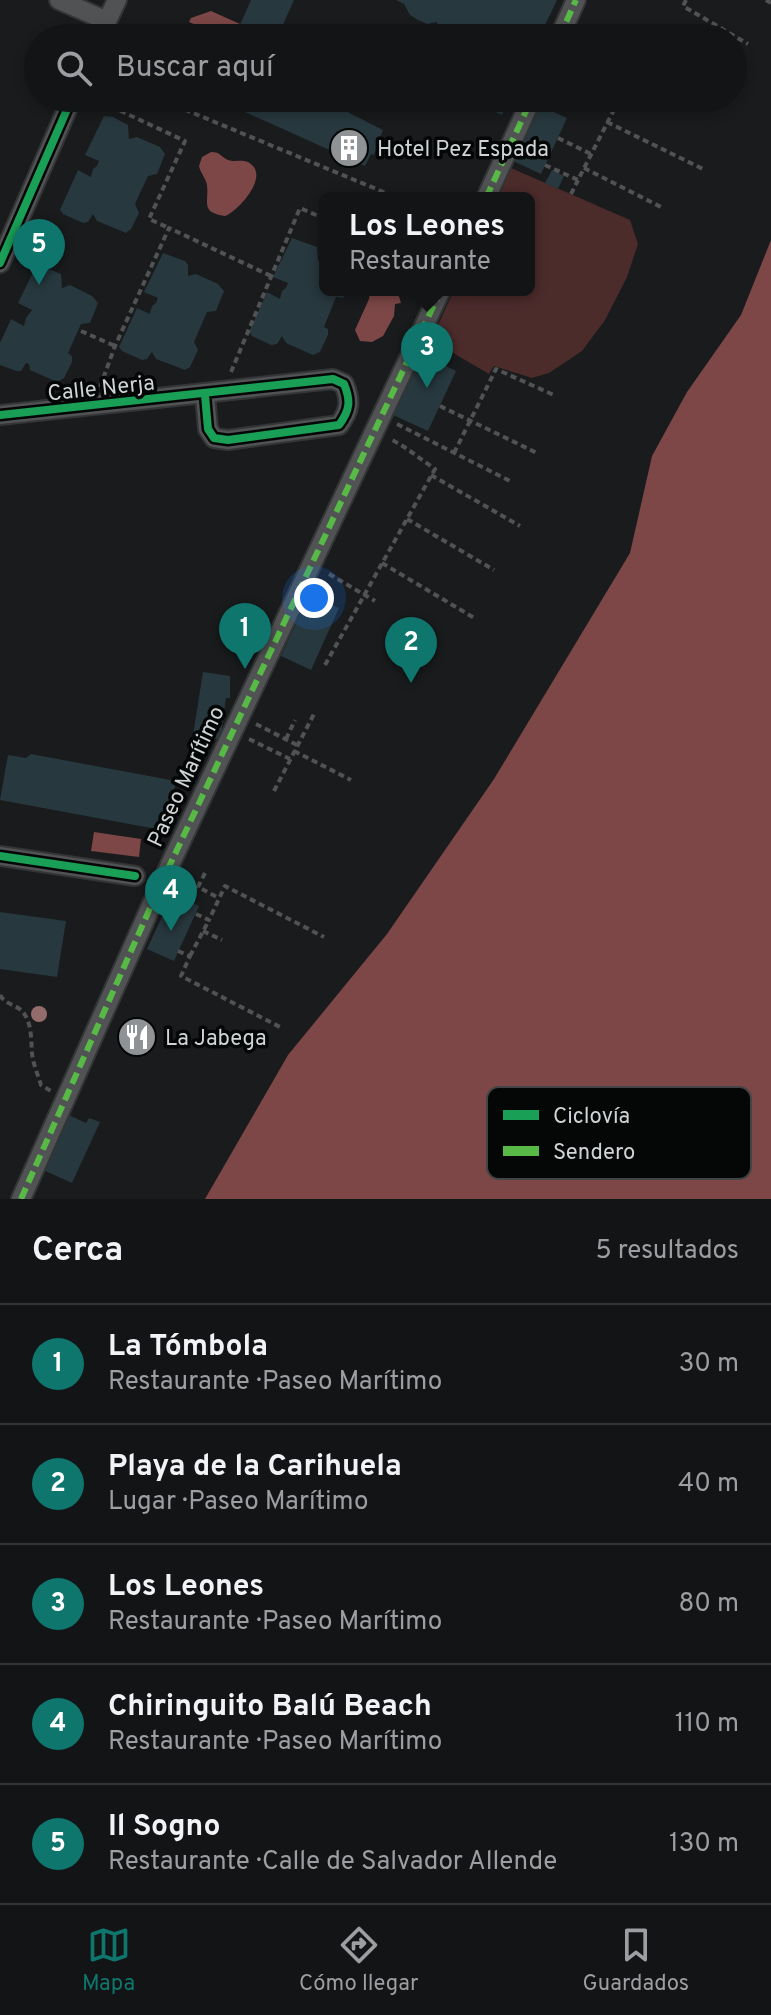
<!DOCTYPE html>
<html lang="es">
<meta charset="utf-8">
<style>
body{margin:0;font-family:Overpass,sans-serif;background:#1c1d1f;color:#f1f3f6}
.you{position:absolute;left:314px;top:598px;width:28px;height:28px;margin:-20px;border:6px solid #fff;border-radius:50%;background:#1a73e8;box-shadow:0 0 0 12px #1a73e833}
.badge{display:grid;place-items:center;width:52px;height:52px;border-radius:50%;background:#0f766e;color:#fff;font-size:26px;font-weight:700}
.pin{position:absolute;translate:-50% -66px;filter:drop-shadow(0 2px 4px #0008)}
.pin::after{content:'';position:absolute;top:42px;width:28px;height:24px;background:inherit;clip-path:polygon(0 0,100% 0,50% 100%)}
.popup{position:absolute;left:319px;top:192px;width:216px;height:104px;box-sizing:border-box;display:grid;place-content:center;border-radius:12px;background:#131416;filter:drop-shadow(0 2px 6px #0005);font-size:26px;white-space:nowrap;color:#9d9ea1}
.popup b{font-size:30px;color:#f1f3f6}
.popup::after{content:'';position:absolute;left:50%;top:100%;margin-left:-16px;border:16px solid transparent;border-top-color:#131416}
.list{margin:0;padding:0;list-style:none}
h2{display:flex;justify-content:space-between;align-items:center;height:104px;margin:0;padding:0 32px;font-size:34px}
h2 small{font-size:26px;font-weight:400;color:#9d9ea1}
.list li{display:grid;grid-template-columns:52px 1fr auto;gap:24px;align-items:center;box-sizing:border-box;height:120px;padding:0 32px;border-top:2px solid #323335}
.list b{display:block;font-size:30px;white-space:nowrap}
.list p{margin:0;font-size:26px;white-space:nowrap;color:#9d9ea1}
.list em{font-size:26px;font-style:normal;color:#9d9ea1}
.icon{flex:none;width:44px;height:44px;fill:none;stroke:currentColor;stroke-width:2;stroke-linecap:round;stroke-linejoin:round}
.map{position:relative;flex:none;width:771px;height:1199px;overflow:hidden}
.search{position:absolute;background:#131416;box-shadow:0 4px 12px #0003;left:24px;right:24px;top:24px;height:88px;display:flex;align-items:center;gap:20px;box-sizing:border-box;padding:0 28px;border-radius:44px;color:#9d9ea1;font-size:30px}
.sheet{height:704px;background:#131416}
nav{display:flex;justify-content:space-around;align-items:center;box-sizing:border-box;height:112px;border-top:2px solid #323335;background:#131416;font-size:22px;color:#9d9ea1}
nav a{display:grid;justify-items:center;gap:4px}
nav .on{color:#0f766e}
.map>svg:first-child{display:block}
</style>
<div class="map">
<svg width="771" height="1199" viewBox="0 0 771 1199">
<rect width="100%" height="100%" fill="#191b1d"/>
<path fill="#4c2b2b" d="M511 168 630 220 638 244 627 277 605 320 582 351 549 373 532 378 494 366 489 374 431 340 454 290H529V198H497Z"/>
<g fill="#7c4746">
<path d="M211 11 240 24 234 38H227L189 22 191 18Z"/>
<path d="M211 152C221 152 221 157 228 160 237 163 245 157 253 166 266 180 238 211 225 216 200 212 209 203 207 185 206 179 200 172 199 166L202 157Z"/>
<path d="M771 240V1199H205L288 1055 387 934 494 779 630 553 652 456 687 392 741 315Z"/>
<path d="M370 290H397L401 303 395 304 394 316 383 336 372 342 360 341 355 330 369 299Z"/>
<path d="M94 832 141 839 139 857 91 851Z"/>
</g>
<g fill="#27383e">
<path d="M251 0H294L277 38H234Z"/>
<path d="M396 0H557L539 38H439L437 22 427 24 418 20 410 15 404 4Z"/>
<path d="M214 98H320L383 130 374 155 371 154 365 166Z"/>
<path d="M464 98H510L502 115Z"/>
<path d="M538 105 567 118 541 174 513 161Z"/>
<path d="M104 116 113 117 128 125 129 139 137 137 160 147 165 154 157 174 148 176 135 204 139 213 131 229 126 233 97 221 93 214 88 222 83 223 63 214 60 210 78 170 91 177 93 169 97 166 99 161 85 155Z"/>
<path d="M552 170 564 176 558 189 545 183Z"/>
<path d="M292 238 317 247 318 261 325 258V290H348L343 298 336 297 324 327 328 329V335L320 352 313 355 286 343 282 336 277 344 271 345 252 336 249 332 267 292 280 299 282 291 286 288 288 283 273 277Z"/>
<path d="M163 253 185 261 188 265V276L196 274 218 284 224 291 216 311 207 312 194 342 198 350 190 367 185 370 156 359 152 352 147 359 142 360 122 351 119 347 137 308 150 314 152 306 156 303 158 298 144 292Z"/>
<path d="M37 264 61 274 62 288 70 285 92 296 98 303 90 323 81 324 68 353 72 356V362L64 378 57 382 30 370 29 364 26 363 21 371H16L0 365V343L11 319 24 326 26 318 32 310 18 303Z"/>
<path d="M422 354 456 371 428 431 393 415Z"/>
<path d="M309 595 339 608 311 670 281 656Z"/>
<path d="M203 672 230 676V698H226L220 740 193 735Z"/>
<path d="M31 754 176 781 167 831 0 800 8 755 26 758Z"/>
<path d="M173 893 199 906 174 961 147 949Z"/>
<path d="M0 912 66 921 57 977 0 969Z"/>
<path d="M69 1115 86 1123 89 1118 100 1122 72 1183 43 1170Z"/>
</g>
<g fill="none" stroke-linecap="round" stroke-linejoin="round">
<defs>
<g id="street">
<path d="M59 0 107 21"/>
<path d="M99 38 117 0"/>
<path d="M559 38 576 0"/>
<path d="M486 198 532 98"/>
<path d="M0 263 72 98"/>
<path d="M0 415 333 379 344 384C351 401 350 410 339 425L228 440 214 438 208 429 205 395"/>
<path d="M0 856 135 876"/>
<path d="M21 1199 159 888 441 290"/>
</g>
</defs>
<use href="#street" stroke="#333536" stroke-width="22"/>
<g stroke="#515253" stroke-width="4" stroke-dasharray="6 4" stroke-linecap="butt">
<path d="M686 0 683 6 748 44"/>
<path d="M766 0 771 3"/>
<path d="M93 98 185 141 149 219 169 228"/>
<path d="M157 98 398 198"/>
<path d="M632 98 649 106"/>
<path d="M607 122 705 170"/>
<path d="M558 138 591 154"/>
<path d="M545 165 578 180 620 98"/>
<path d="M584 168 661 207"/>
<path d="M571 194 578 180"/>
<path d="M81 331 115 346"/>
<path d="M231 372 300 208 325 219"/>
<path d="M100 387 115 346 169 228 271 276"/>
<path d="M440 406 539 454"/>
<path d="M397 424 510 481"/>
<path d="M454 453 496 369 556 396"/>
<path d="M431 475 520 526"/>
<path d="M407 519 494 570"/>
<path d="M382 563 476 619"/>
<path d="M329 574 375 601"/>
<path d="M325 665 435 469C420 459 408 448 392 440"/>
<path d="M256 724 297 745"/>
<path d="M249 739 290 759"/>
<path d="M286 739 295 720"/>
<path d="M294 751 351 780"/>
<path d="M274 791 315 712"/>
<path d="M205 873 198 887 219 898"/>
<path d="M196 914 209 920 225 886 324 937"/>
<path d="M203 931 222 940"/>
<path d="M178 951 190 956 181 976 280 1027"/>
<path d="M190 956 209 920"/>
<path d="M0 995C6 1006 19 1004 25 1015 32 1026 31 1041 32 1053 33 1064 38 1075 41 1085L51 1091"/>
</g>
<use href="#street" stroke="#515254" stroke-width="18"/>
<g stroke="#58b947" stroke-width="6" stroke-dasharray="12 6" stroke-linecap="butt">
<path d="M559 38 576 0"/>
<path d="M486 198 532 98"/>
<path d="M21 1199 159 888 441 290"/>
</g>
<defs>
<g id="cycleway">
<path d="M0 263 72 98"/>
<path d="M0 415 333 379 344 384C351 401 350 410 339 425L228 440 214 438 208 429 205 395"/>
<path d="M0 856 135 876"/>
</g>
</defs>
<use href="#cycleway" stroke="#050707" stroke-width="13"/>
<use href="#cycleway" stroke="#1a9f57" stroke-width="8"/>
</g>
<circle fill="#946c6c" cx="39" cy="1014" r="8"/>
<defs>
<symbol id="building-disc" viewBox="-11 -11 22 22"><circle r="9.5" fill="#909395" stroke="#050707"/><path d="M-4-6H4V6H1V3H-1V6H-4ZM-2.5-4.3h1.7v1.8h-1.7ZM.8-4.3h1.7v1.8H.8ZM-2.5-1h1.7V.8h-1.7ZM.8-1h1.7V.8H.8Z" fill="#fff"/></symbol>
<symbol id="restaurant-disc" viewBox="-11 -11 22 22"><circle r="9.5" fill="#909395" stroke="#050707"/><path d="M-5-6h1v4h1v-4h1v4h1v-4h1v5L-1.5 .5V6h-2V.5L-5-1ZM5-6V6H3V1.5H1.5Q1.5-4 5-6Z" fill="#fff"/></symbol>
</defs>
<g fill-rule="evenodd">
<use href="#building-disc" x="327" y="126" width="44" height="44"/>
<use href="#restaurant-disc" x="115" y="1015" width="44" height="44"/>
</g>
<g text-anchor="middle" stroke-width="7" stroke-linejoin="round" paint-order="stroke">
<g font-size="22" fill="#d0d4d6" stroke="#050707" text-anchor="start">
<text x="377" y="156">Hotel Pez Espada</text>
<text x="165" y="1045">La Jabega</text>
</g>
<g font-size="22" fill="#d0d4d6" stroke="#050707">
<text transform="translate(101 387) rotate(-6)" y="8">Calle Nerja</text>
<text transform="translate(185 776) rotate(-65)" y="8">Paseo Marítimo</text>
</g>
</g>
<rect x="487" y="1087" width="264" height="92" rx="12" fill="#050707" stroke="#424445" stroke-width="2"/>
<rect x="503" y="1110" width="36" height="10" fill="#1a9f57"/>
<rect x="503" y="1146" width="36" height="10" fill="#58b947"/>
<g font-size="22" fill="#d0d4d6">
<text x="553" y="1123">Ciclovía</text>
<text x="553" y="1159">Sendero</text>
</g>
</svg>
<div class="you"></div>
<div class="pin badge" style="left:245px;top:669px">1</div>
<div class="pin badge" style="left:411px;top:683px">2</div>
<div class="pin badge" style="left:427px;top:388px">3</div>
<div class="popup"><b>Los Leones</b>Restaurante</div>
<div class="pin badge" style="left:171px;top:931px">4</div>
<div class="pin badge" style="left:39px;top:285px">5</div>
<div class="search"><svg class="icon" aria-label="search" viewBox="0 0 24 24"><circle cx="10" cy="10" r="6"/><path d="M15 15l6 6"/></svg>Buscar aquí</div>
</div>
<section class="sheet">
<h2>Cerca<small>5 resultados</small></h2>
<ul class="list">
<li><span class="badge">1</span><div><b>La Tómbola</b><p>Restaurante · Paseo Marítimo</p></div><em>30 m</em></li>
<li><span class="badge">2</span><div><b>Playa de la Carihuela</b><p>Lugar · Paseo Marítimo</p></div><em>40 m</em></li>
<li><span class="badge">3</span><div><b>Los Leones</b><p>Restaurante · Paseo Marítimo</p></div><em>80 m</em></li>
<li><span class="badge">4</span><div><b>Chiringuito Balú Beach</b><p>Restaurante · Paseo Marítimo</p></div><em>110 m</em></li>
<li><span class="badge">5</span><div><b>Il Sogno</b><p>Restaurante · Calle de Salvador Allende</p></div><em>130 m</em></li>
</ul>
</section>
<nav>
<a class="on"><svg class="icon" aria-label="map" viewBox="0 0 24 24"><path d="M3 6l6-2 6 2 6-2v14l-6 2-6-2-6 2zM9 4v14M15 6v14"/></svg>Mapa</a>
<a><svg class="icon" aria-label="directions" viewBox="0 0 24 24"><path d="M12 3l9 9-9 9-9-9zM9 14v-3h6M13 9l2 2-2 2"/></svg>Cómo llegar</a>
<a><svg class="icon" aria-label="saved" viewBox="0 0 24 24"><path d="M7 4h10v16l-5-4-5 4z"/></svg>Guardados</a>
</nav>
